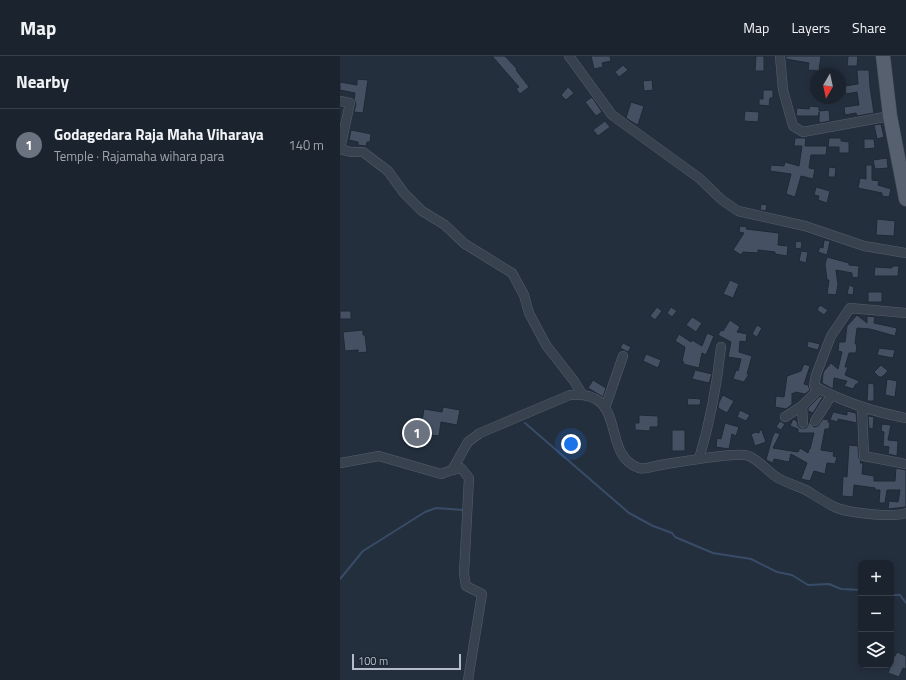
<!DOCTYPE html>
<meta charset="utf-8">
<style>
body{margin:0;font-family:"Titillium Web",sans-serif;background:#242b36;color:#f1f3f6}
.controls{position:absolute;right:12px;bottom:12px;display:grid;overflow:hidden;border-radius:8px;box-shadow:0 2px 6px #0003}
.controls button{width:36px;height:36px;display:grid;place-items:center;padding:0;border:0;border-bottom:1px solid #39404a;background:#1b232e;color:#f1f3f6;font:20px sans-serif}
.compass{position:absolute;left:470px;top:12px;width:36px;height:36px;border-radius:50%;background:#1b232e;box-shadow:0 2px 6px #0003;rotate:189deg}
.scale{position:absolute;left:12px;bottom:10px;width:109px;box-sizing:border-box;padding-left:4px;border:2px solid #b4bcc9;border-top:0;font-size:11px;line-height:14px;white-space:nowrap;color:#b4bcc9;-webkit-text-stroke:3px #1d2633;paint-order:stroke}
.you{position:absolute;left:231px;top:388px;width:14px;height:14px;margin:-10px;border:3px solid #fff;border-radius:50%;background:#1a73e8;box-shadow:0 0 0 6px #1a73e833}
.badge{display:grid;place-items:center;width:26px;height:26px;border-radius:50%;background:#8ab4f8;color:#fff;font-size:13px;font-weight:700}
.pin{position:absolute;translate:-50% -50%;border:2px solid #fff;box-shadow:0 1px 4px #0006}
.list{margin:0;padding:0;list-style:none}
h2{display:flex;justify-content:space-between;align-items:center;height:52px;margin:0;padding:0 16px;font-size:17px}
h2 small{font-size:13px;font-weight:400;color:#a0a4aa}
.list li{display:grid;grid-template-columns:26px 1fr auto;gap:12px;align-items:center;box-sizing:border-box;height:72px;padding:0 16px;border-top:1px solid #39404a}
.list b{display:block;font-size:15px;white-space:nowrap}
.list p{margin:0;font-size:13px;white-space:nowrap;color:#a0a4aa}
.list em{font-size:13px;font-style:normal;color:#a0a4aa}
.icon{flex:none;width:22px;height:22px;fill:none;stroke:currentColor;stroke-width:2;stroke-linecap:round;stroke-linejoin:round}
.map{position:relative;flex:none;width:566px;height:624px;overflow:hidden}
header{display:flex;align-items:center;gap:24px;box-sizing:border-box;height:56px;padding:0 20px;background:#1b232e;border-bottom:1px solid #39404a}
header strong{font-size:19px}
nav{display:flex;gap:22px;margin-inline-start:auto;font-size:14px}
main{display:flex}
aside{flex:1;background:#1b232e}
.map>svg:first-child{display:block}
</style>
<header>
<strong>Map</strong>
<nav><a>Map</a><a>Layers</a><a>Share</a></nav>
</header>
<main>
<aside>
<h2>Nearby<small></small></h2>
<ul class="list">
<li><span class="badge" style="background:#6b7280">1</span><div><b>Godagedara Raja Maha Viharaya</b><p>Temple · Rajamaha wihara para</p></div><em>140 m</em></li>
</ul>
</aside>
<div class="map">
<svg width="566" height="624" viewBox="0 0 566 624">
<rect width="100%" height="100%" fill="#242f3e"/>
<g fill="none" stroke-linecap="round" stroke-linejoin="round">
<g stroke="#394c67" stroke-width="2">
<path d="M185 367 289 457 313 470 332 477 335 481 373 497 411 503 437 516 452 519 468 529 489 528 501 533 521 534"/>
<path d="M0 523 23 495 85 456 96 452 124 454"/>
<path d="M551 539H560L566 547"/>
</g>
</g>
<g fill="#455162" stroke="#1f2835">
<path d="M152 0H165L177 13 176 14 189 31 180 38 176 33 179 31Z"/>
<path d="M251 0H270L271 5 262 7 263 11 254 13Z"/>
<path d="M416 0H424V15H415Z"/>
<path d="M446 0H481L479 15 468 14 469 7 446 3Z"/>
<path d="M508 0H518L517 10H507Z"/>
<path d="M283 9 288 14 279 21 275 16Z"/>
<path d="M517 14H529L530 31 534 57 517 60 516 57 505 59 504 51 519 49 517 36 506 38 505 30 518 28Z"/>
<path d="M17 23 28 24 23 57 14 56 16 48 14 43 15 37 0 34V26L17 29Z"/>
<path d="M312 24 313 34 304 35 303 25Z"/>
<path d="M228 31 234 37 226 44 221 39Z"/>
<path d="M423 34H433V42H430L429 50 419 49V43H423Z"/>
<path d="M252 41 262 56 256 60 245 46Z"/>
<path d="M291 46 304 50 298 69 294 67 286 62Z"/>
<path d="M470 50 479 51V55L489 54 490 65 479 67V56V60H456L457 52 469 53Z"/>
<path d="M405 55 419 56 418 66 404 65Z"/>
<path d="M265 65 270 71 258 80 253 74Z"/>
<path d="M541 68 544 81 537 83 534 69Z"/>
<path d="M11 74 31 78 30 86H27L26 90 18 89V86L9 84Z"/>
<path d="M455 82H466L465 90H487L486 99H471L469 112 475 113 473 123 461 120 455 141 446 138 451 118 430 115 431 109 444 110 445 106 459 110 462 90H454Z"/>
<path d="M489 82H501V85L509 86V97H499V91H488Z"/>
<path d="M524 83H534L535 92 524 93Z"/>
<path d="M547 102 548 112 535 113 533 104Z"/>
<path d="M526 109H532V124L539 125 538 129 551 133 549 141 542 140V137L518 132 520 122 526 123Z"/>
<path d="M489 111 496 112 495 121H488Z"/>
<path d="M476 131 490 135 487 147 478 144 479 140 474 139Z"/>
<path d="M421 148 427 149 426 155 420 154Z"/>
<path d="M537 163 555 165 554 180 536 179Z"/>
<path d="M400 170 407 171 406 173 439 177 438 189 448 190 447 200 435 198V196L418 194V197L403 196 401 199 393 194 404 177 399 176Z"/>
<path d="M484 184 490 185 487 199 478 196 480 191 483 192Z"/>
<path d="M456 185 462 186 461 193 455 192Z"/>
<path d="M461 195 468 196 466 207 459 205Z"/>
<path d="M487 201 509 207V209L519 210 518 222 512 221V217L496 214 498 229 496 239 487 238 489 224H487L485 208Z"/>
<path d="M552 210H559L558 220H534L535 211 552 212Z"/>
<path d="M390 224 399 228 393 242 383 238Z"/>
<path d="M509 229 514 231 513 239 507 238Z"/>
<rect x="528" y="236" width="14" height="10"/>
<path d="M480 249 488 254 484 259 477 254Z"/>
<path d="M317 251 322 255 315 264 310 260Z"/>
<path d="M331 251 337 255 332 261 327 257Z"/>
<rect x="0" y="255" width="11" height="8"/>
<path d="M517 259 527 267V260L535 261 534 267 557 272 555 280 530 273 517 272 515 288H517L516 297H509L505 311H508L505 319 519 325 518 328H516L513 333 504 330 507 325 494 322 493 333 482 327 483 318 484 315 491 307 498 313 502 296 498 295 499 286H505L507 270Z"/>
<path d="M352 261 362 267 356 276 346 269Z"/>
<path d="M390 264 400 271 397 276 407 278 406 286 400 285 399 296 412 300 407 318H409L404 326 393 323 396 314 398 315 401 303 388 301 391 286 378 279 381 274 383 275Z"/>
<path d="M417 269 422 272 417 281 412 278Z"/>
<path d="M23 274V279H25L27 296 18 297V294L5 295 3 276Z"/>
<path d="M367 277 374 280 366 299 362 297 359 312 343 308 344 306H342L345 291 335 285 339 278 351 286 352 284 362 290Z"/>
<path d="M468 285 480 288 478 294 467 291Z"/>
<path d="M283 287 291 291 288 296 280 292Z"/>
<path d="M539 292 555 294 553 302 537 299Z"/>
<path d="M306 298 321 304 318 312 303 305Z"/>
<path d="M464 308 470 310 464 328 468 329 470 334 465 338 455 336 454 338 452 337V348L450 350 446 353 435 351 436 340 444 341 447 320 461 315Z"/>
<path d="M541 309 548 315 542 321H539L534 316Z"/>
<path d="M355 314 372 318 369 327 352 323Z"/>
<path d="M547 323 557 325 555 341 545 339Z"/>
<path d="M253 324 266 332 263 341 248 332Z"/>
<path d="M528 327 534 328V345H527Z"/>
<path d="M383 339 394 345 387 357 378 352 379 346Z"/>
<path d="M480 340 483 341 473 357 468 355V352Z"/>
<path d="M348 342 361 343 360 349H347Z"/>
<path d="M103 351 120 354 117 369 101 366 99 380 74 377 76 364 82 365 84 353 102 356Z"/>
<path d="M400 354 410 359 406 365 397 361Z"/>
<path d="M507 355 516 357 517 367 498 363V366L490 364 493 356 507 359Z"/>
<path d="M299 359 318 360V371H310V375L295 374V367H299Z"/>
<path d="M471 360 469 364 470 367 474 371 478 370 483 363 489 364 488 366 490 367 489 373H485L481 394 494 396 493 400 497 401 495 408 487 407 485 418 474 415 470 425 461 423 467 407 451 398 449 406 434 403 433 407 426 404 432 382 435 376 440 378 433 392 458 396 460 392 468 397 469 393H470L474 377H458V373L450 370 453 363 457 365 458 370 460 372H466L468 369 469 364Z"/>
<path d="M528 360 534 361 533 373 529 372Z"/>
<path d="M440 365 445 368 441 374 436 371Z"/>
<path d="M385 367 399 371 396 380 392 378 389 393 376 391 377 382 381 383Z"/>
<path d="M542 368 551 369 548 384 558 385 557 400 548 398 549 391 543 390 544 376 541 375Z"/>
<path d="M421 372 426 386 415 390 411 378 416 376 419 377Z"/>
<rect x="332" y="374" width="13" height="21"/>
<path d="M509 389 518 390 519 402 521 405 520 407H523L522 418 534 420V425H555L556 412 566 414V451L548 453 549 445 558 446 560 434H547L545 447H539L540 434H535V432L514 429 513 441 502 440 503 420 507 421Z"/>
<path d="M557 596 566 600V613L563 612 559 621 548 617 554 600H555Z"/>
</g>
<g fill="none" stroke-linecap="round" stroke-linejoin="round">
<defs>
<g id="street">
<path d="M229 0 272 59 359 122 382 144 398 155 465 170 524 190 566 197"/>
<path d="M440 0 443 34 453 70 463 76 550 60"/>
<path d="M0 45 10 47 0 93"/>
<path d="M0 93 11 96H23L48 115 64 137 82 155 105 169 125 188 172 217 184 239 189 257 206 289 234 325 242 338"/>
<path d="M566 257 510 252 491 280 476 319 474 330C503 346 534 356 566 362"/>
<path d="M462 350 463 367"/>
<path d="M522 351 524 400 566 408"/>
<path d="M265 352 283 300"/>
<path d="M445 361 462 350 479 333"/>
<path d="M475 365 491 340"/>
<path d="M359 403C370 366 377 329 381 291"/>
<path d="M0 407 39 400 101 418 112 414 128 386 140 377 230 339C290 334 259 398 299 412 304 414 314 410 320 409 335 407 398 395 409 400 420 405 428 416 438 422 447 427 457 430 466 434 476 440 486 447 497 452 510 457 554 462 566 457"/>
<path d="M112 414 121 412 129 422 124 518 126 530 142 538 128 624"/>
</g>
<path id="primary" d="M543 0 550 60 566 143"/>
</defs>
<use href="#street" stroke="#565f6c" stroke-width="10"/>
<use href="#primary" stroke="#414a57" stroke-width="15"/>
<use href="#street" stroke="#38414e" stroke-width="9"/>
<use href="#primary" stroke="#56606e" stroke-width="14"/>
</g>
</svg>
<div class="controls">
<button>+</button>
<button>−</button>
<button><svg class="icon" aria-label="layers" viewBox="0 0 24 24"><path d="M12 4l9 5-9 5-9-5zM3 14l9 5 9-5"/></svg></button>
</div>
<svg class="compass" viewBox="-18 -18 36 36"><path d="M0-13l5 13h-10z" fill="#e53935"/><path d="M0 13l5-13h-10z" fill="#a0a4aa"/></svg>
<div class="scale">100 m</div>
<div class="you"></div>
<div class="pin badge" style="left:77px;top:377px;background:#6b7280">1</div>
</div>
</main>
